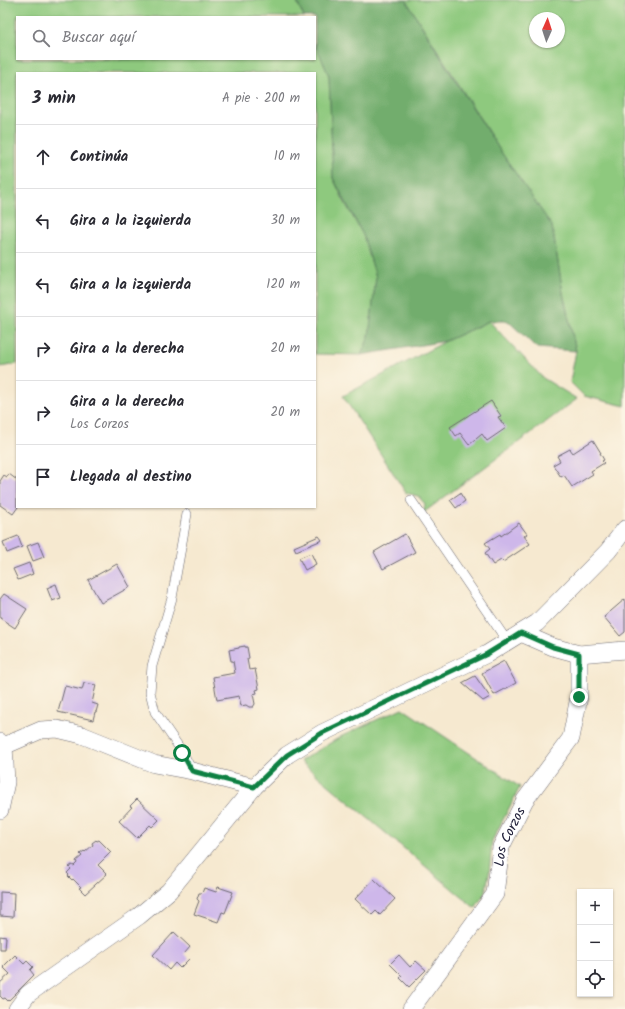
<!DOCTYPE html>
<html lang="es">
<meta charset="utf-8">
<style>
body{margin:0;font-family:Kalam,sans-serif;background:#f2f2f3;color:#2b2b33}
.controls{position:absolute;right:12px;bottom:12px;display:grid;overflow:hidden;border-radius:0px;box-shadow:0 1px 3px #0004}
.controls button{width:36px;height:36px;display:grid;place-items:center;padding:0;border:0;border-bottom:1px solid #e1e1e2;background:#fff;color:#2b2b33;font:20px sans-serif}
.compass{position:absolute;left:529px;top:12px;width:36px;height:36px;border-radius:50%;background:#fff;box-shadow:0 1px 3px #0004;rotate:3deg}
.stop{position:absolute;width:12px;height:12px;margin:-9px;border:3px solid #0b8043;border-radius:50%;background:#fff}
.stop.end{background:#0b8043;border-color:#fff;box-shadow:0 1px 4px #0008}
.list{margin:0;padding:0;list-style:none}
h2{display:flex;justify-content:space-between;align-items:center;height:52px;margin:0;padding:0 16px;font-size:17px}
h2 small{font-size:13px;font-weight:400;color:#7c7c81}
.list li{display:grid;grid-template-columns:26px 1fr auto;gap:12px;align-items:center;box-sizing:border-box;height:64px;padding:0 16px;border-top:1px solid #e1e1e2}
.list b{display:block;font-size:15px;white-space:nowrap}
.list p{margin:0;font-size:13px;white-space:nowrap;color:#7c7c81}
.list em{font-size:13px;font-style:normal;color:#7c7c81}
.icon{flex:none;width:22px;height:22px;fill:none;stroke:currentColor;stroke-width:2;stroke-linecap:round;stroke-linejoin:round}
.map{position:relative;flex:none;width:625px;height:1009px;overflow:hidden}
.search{position:absolute;background:#fff;box-shadow:0 1px 3px #0004;left:16px;top:16px;width:300px;height:44px;display:flex;align-items:center;gap:10px;box-sizing:border-box;padding:0 14px;border-radius:0px;color:#7c7c81;font-size:15px}
.panel{position:absolute;background:#fff;box-shadow:0 1px 3px #0004;left:16px;top:72px;width:300px;height:436px;border-radius:0px}
.map>svg:first-child{display:block}
</style>
<div class="map">
<svg width="625" height="1009" viewBox="0 0 625 1009">
<rect width="100%" height="100%" fill="#fcf5e5"/>
<filter id="ink" filterUnits="userSpaceOnUse"><feTurbulence type="fractalNoise" baseFrequency=".025" numOctaves="2"/><feDisplacementMap in="SourceGraphic" scale="8" xChannelSelector="R" yChannelSelector="G"/><feConvolveMatrix kernelMatrix="1 2 1 2 8 2 1 2 1" color-interpolation-filters="sRGB"/></filter>
<filter id="wash" filterUnits="userSpaceOnUse"><feTurbulence type="fractalNoise" baseFrequency=".012" numOctaves="4" result="noise"/><feDisplacementMap in="SourceGraphic" scale="16" xChannelSelector="R" yChannelSelector="G"/><feGaussianBlur stdDeviation="0.9" result="paint"/><feColorMatrix in="noise" values="0 0 0 0 0 0 0 0 0 0 0 0 0 0 0 0 0 1.4 0 .05"/><feComposite in="paint" operator="in"/></filter>
<g filter="url(#wash)">
<rect width="100%" height="100%" fill="#f6e9d0"/>
<g fill="#8ec97e" stroke="#58765c" fill-rule="evenodd">
<path d="M0 0H296L304 17H17V59H315V43L329 76 333 178 344 201 363 235 376 277 369 337 361 355 315 354V73H17V364L0 367Z"/>
<path d="M406 0H625V406L584 396 570 382 576 351 563 293 552 226 501 152ZM535 18H559V42H535Z"/>
<path d="M489 321 543 378 577 399 423 513 425 504 418 496 406 493 343 396 446 341Z"/>
<path d="M402 708 520 787 492 841 489 875 485 893 475 908 300 761 342 736Z"/>
</g>
<path fill="#72ad6d" stroke="#4a6854" d="M296 0H406L448 69 501 152 552 226 563 293 576 351 537 348 508 321H489L446 341 361 355 369 337 376 277 363 235 333 178 329 76 315 43V17H304Z"/>
<g id="blocks">
<g fill="#ceb7ea">
<path d="M491 401 501 416 498 417 506 428 487 441 482 434 469 445 460 433 456 436 450 427Z"/>
<path d="M593 440 601 453H600L604 460 602 461 604 463 591 471 593 474 572 487 564 475 561 477 553 465 560 461 557 456 570 449 573 453Z"/>
<path d="M9 474 17 480V507H18L13 514 0 505V481L4 475 7 477Z"/>
<path d="M460 493 465 501 456 508 450 500Z"/>
<path d="M519 523 527 534 524 536 530 544 503 562 501 560 493 565 485 553 490 549 485 543 500 534 501 536Z"/>
<path d="M405 534 415 552 383 569 374 552Z"/>
<path d="M18 536 22 547 7 553 3 542Z"/>
<path d="M319 536 322 540 296 551 294 547Z"/>
<path d="M38 542 44 557 33 561 27 546Z"/>
<path d="M311 553 316 564 305 570 299 558Z"/>
<path d="M29 563 33 574 18 580 13 569Z"/>
<path d="M117 564 130 587 101 603 88 580Z"/>
<path d="M56 584 61 598 52 601 47 588Z"/>
<path d="M4 594 27 609 15 628 0 618V599Z"/>
<path d="M625 599V632L620 636 604 617Z"/>
<path d="M245 646V647H247L249 658 247 659 249 670 255 669 259 689 256 690 257 693 253 694 255 704 253 707H249L246 705 241 706 239 696 217 700 213 677 235 673 233 661H231L229 650 239 648V647Z"/>
<path d="M504 661 516 683 494 695 482 673Z"/>
<path d="M475 676 490 697 483 701 462 683Z"/>
<path d="M84 683 96 685 92 703 98 705 96 712H95L93 720 58 712 65 686 82 690Z"/>
<path d="M137 799 159 820 152 827 150 825 137 838 119 821 132 807 130 806Z"/>
<path d="M96 840 97 841 99 840 111 852 98 865 107 874 85 894 79 888 81 887 73 879 72 880 68 876 69 875 67 873 71 869 69 867 72 865 74 866 77 863 76 861 82 856 80 854 84 851 85 852 93 845 92 843Z"/>
<path d="M374 879 395 899 380 915 376 911 372 915 355 899Z"/>
<path d="M218 887 233 892 225 913 222 912 218 922 194 914 199 901 197 899 199 893H202L204 888 216 892Z"/>
<path d="M0 892 14 893 13 917 0 916Z"/>
<path d="M174 932 190 947 184 954 189 959 180 968 175 963 169 970 153 955Z"/>
<path d="M0 936 6 937 5 949H0Z"/>
<path d="M15 955 24 964 27 961 33 967 30 970 34 975 8 1001 5 998 3 999 0 996V983L10 974 3 967Z"/>
<path d="M399 955 410 967 416 961 426 970 409 987 400 978 402 976 390 964Z"/>
</g>
</g>
</g>
<g filter="url(#ink)">
<use href="#blocks" fill-opacity="0" stroke="#6c686f" stroke-width="1"/>
<g fill="none" stroke-linecap="round" stroke-linejoin="round">
<defs>
<g id="lane">
<path d="M411 500 507 641"/>
<path d="M187 514 172 598 152 666 150 692 155 712 183 753 192 771"/>
</g>
<g id="street">
<path d="M521 633 553 647 579 654 625 650"/>
<path d="M0 742 4 746 6 782 0 810"/>
<path d="M4 746 41 730 57 729 82 735 154 764 192 771 254 787"/>
<path d="M17 1009 28 994 139 916 169 891 254 787 287 755 322 733 487 654 537 623 608 551 625 529"/>
<path id="s1" d="M411 1009 495 894 501 847 525 800 571 738 579 697V654"/>
</g>
</defs>
<use href="#lane" stroke="#6c686f" stroke-width="10"/>
<use href="#street" stroke="#6c686f" stroke-width="18"/>
<use href="#lane" stroke="#fff" stroke-width="9"/>
<use href="#street" stroke="#fff" stroke-width="17"/>
</g>
</g>
<g fill="none" stroke-linecap="round" stroke-linejoin="round" filter="url(#ink)">
<path stroke="#0b8043" stroke-width="5" d="M182 753 192 771 254 787 287 755 322 733 487 654 521 633 553 647 579 654V697"/>
</g>
<g text-anchor="middle" stroke-width="3" stroke-linejoin="round" paint-order="stroke">
<g font-size="14" fill="#22223b" stroke="#fcf5e5">
<text dy="5" stroke="none"><textPath href="#s1" startOffset="202">Los Corzos</textPath></text>
</g>
</g>
</svg>
<div class="controls">
<button>+</button>
<button>−</button>
<button><svg class="icon" aria-label="locate" viewBox="0 0 24 24"><circle cx="12" cy="12" r="6"/><path d="M12 2v4M12 18v4M2 12h4M18 12h4"/></svg></button>
</div>
<svg class="compass" viewBox="-18 -18 36 36"><path d="M0-13l5 13h-10z" fill="#e53935"/><path d="M0 13l5-13h-10z" fill="#7c7c81"/></svg>
<div class="stop" style="left:182px;top:753px"></div>
<div class="stop end" style="left:579px;top:697px"></div>
<div class="search"><svg class="icon" aria-label="search" viewBox="0 0 24 24"><circle cx="10" cy="10" r="6"/><path d="M15 15l6 6"/></svg>Buscar aquí</div>
<section class="panel">
<h2>3 min<small>A pie · 200 m</small></h2>
<ul class="list">
<li><svg class="icon" aria-label="ahead" viewBox="0 0 24 24"><path d="M12 20V5M6 11l6-6 6 6"/></svg><div><b>Continúa</b></div><em>10 m</em></li>
<li><svg class="icon" aria-label="left" viewBox="0 0 24 24"><path d="M17 20v-9H6M10 6l-5 5 5 5"/></svg><div><b>Gira a la izquierda</b></div><em>30 m</em></li>
<li><svg class="icon" aria-label="left" viewBox="0 0 24 24"><path d="M17 20v-9H6M10 6l-5 5 5 5"/></svg><div><b>Gira a la izquierda</b></div><em>120 m</em></li>
<li><svg class="icon" aria-label="right" viewBox="0 0 24 24"><path d="M7 20v-9h11M14 6l5 5-5 5"/></svg><div><b>Gira a la derecha</b></div><em>20 m</em></li>
<li><svg class="icon" aria-label="right" viewBox="0 0 24 24"><path d="M7 20v-9h11M14 6l5 5-5 5"/></svg><div><b>Gira a la derecha</b><p>Los Corzos</p></div><em>20 m</em></li>
<li><svg class="icon" aria-label="arrive" viewBox="0 0 24 24"><path d="M6 21V4h12l-3 4 3 4H6"/></svg><div><b>Llegada al destino</b></div></li>
</ul>
</section>
</div>
